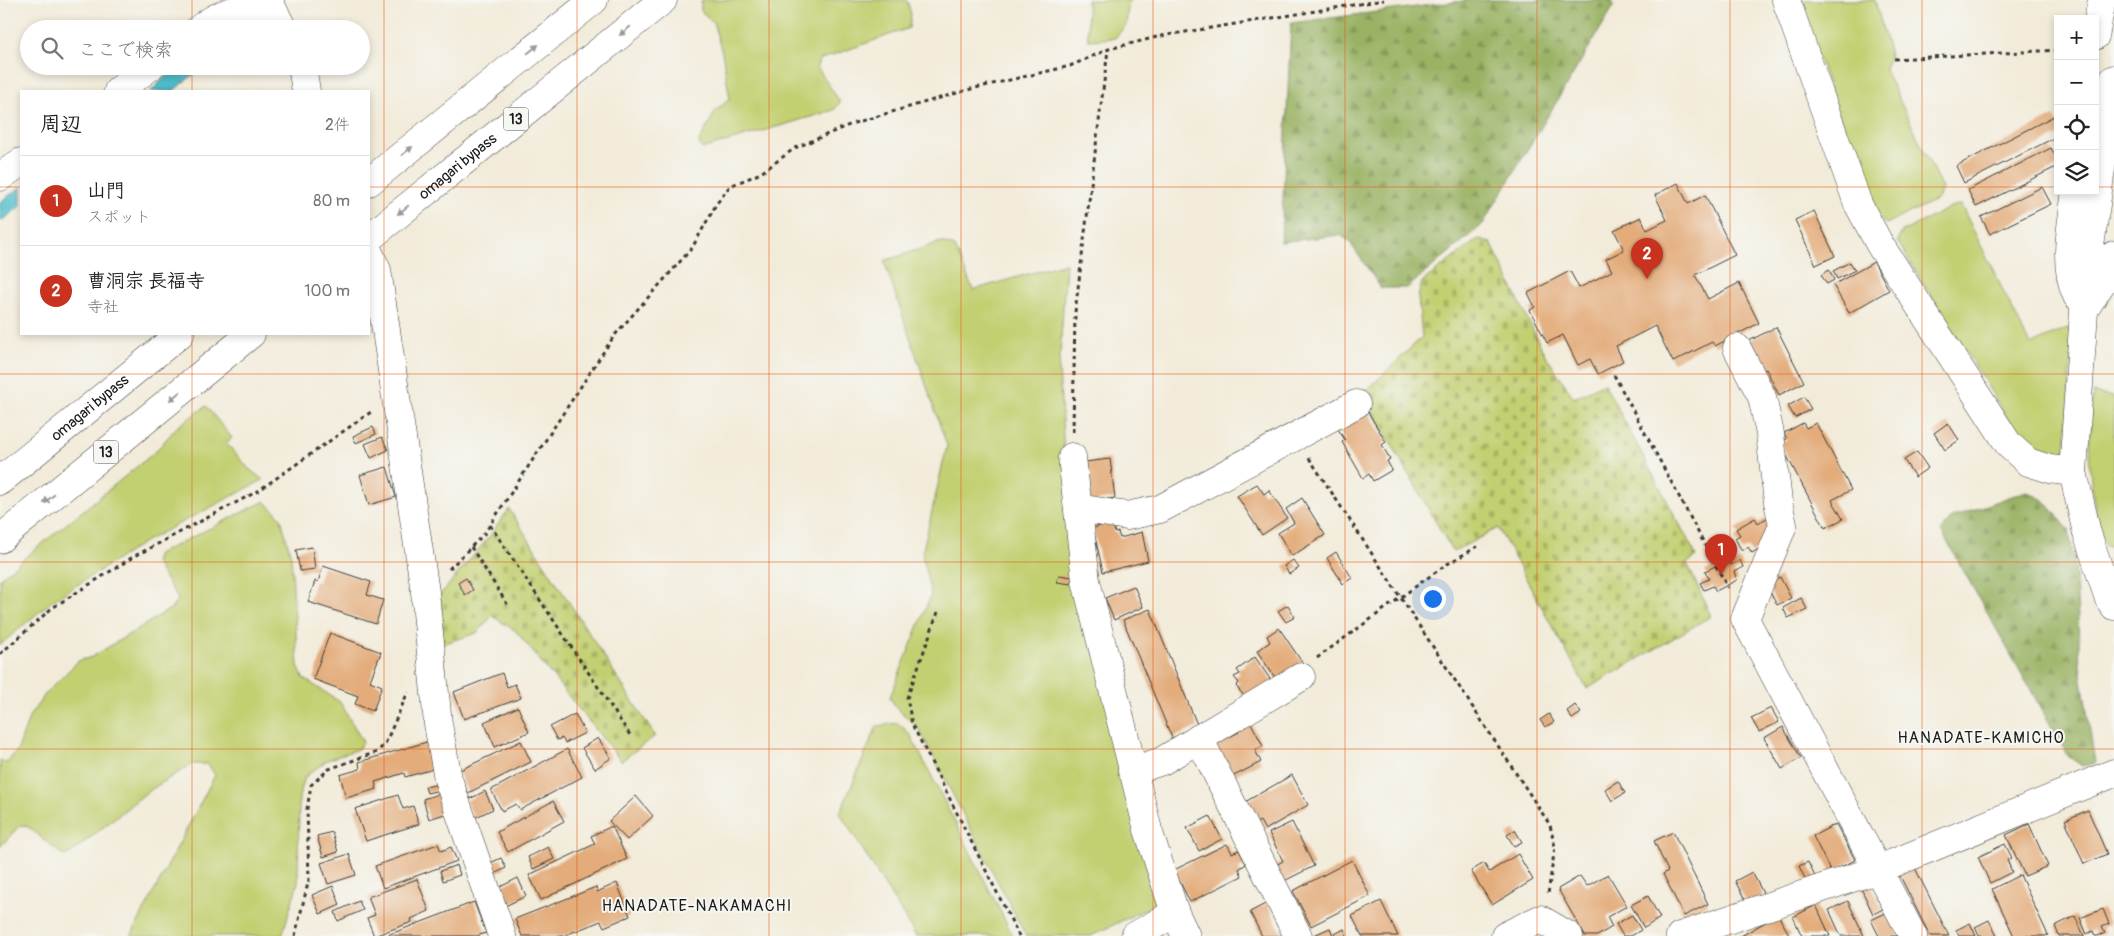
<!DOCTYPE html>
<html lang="ja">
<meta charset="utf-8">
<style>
body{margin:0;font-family:Pangolin,"Klee One",sans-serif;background:#f6f6f6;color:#222}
.controls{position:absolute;right:15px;top:15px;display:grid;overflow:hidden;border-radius:0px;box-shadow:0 2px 8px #0003}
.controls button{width:45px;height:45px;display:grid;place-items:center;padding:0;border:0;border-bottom:1px solid #e0e0e0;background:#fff;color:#222;font:25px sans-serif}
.you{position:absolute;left:1432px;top:598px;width:18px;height:18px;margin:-12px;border:4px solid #fff;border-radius:50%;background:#1a73e8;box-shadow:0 0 0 8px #1a73e833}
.badge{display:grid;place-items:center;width:32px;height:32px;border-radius:50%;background:#c8321e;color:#fff;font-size:16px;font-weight:700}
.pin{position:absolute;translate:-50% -41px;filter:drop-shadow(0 1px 2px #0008)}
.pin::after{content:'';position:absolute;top:26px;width:18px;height:15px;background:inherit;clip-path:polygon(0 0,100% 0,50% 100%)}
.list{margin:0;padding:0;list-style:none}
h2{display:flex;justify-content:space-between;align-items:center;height:65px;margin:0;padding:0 20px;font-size:21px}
h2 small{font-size:16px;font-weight:400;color:#767676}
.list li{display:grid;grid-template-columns:32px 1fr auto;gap:15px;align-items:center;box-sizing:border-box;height:90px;padding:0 20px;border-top:1px solid #e0e0e0}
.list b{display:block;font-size:19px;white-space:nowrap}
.list p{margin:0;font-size:16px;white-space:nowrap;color:#767676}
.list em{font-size:16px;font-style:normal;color:#767676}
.icon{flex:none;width:28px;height:28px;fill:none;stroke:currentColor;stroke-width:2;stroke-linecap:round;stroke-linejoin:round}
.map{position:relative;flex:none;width:2114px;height:936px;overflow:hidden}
.search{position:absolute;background:#fff;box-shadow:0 2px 8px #0003;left:20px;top:20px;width:350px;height:55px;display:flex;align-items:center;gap:12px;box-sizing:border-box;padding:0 18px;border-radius:28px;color:#767676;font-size:19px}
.panel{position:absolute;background:#fff;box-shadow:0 2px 8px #0003;left:20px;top:90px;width:350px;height:245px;border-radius:0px}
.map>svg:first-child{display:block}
</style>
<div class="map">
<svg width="2114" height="936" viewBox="0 0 2114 936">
<defs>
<pattern id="forest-firs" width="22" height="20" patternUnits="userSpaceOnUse" patternTransform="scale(1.25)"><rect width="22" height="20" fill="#9ab264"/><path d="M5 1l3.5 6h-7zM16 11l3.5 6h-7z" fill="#849856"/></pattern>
<pattern id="cemetery-stones" width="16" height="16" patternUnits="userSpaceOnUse" patternTransform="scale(1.25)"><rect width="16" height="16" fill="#c3d072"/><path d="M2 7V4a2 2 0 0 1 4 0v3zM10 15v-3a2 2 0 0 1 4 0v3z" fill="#a7b262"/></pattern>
</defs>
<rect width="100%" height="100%" fill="#f6f6f2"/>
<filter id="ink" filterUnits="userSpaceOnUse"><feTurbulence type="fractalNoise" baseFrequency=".02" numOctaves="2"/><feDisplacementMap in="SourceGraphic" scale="10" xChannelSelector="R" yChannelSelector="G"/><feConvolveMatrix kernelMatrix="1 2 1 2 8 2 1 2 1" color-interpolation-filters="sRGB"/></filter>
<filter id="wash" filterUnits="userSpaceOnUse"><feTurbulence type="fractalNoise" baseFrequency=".0096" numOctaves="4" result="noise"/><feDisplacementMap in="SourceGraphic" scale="20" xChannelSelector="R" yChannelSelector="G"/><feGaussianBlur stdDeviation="1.12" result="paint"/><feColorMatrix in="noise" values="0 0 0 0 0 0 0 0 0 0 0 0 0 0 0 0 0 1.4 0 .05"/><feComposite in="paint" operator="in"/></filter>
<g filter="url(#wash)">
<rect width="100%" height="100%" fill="#f2ebd9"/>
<g fill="#c3d072" stroke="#707647">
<path d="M704 0H907L911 14 909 28 819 60 817 67 840 102 834 110 702 149 699 142 716 110 730 99 722 52 713 22 701 11V2Z"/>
<path d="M1087 0H1129L1126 25 1115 38 1088 40Z"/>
<path d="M1797 0H1875L1890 55 1884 68 1942 188 1938 199 1886 224 1877 217Z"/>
<path d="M1961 205 2030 345 2067 328 2073 333 2065 454C2045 461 2039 454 2023 443L1897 241 1902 232 1953 206Z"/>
<path d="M941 242 955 247 973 290 1066 263 1059 369 1064 453 1159 895 1155 904 1091 936H1026L920 731 895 706 890 697 931 595 922 554 947 446 884 261Z"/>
<path d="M2093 393 2114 397V544L2107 547C2087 498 2087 445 2093 393Z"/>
<path d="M206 406 232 438 226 443 249 469 263 480 146 541 52 601 0 645V578L155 452 177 427Z"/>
<path d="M265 501 281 518 291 556 298 666 303 678 340 702 363 742 358 749 327 760 305 777 299 797 298 882 282 936H131L215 775 208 764H192L147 792 71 853 64 856 27 826 20 825 0 847V760L7 763 18 749 30 715 47 692 78 661 92 657 172 608 178 599 155 562 158 554Z"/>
<path d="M898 723 910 734 1013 936H916L840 813 877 726Z"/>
</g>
<g fill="url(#forest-firs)" stroke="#5b6740">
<path d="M1471 0H1611L1614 6 1483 224 1407 288H1381L1349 241 1340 235 1281 242 1291 23Z"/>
<path d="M2026 491 2045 501 2069 530 2076 575 2080 666 2095 763 2082 766 2068 756 1941 531 1951 518Z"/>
</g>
<g fill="url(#cemetery-stones)" stroke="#707647">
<path d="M1478 239 1491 243 1544 353 1574 398 1604 383 1697 557 1687 563 1711 616 1587 689 1498 528 1453 552 1363 394 1422 337 1418 297 1422 282Z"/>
<path d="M509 509 655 736 621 761 516 631 492 616 477 633 439 645V596L489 537Z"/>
</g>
<g fill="#50bcca" stroke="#366c73">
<path d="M177 66H204L173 91H151Z"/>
<path d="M21 187V206L0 222V202Z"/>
</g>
<g id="blocks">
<g fill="#e3ac7a">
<path d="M2054 116 2058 123V136L1964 183 1956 166Z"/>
<path d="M2051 148 2058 161V166L1976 207 1968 190Z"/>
<path d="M1678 183 1688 204 1705 195 1735 255 1695 275 1708 299 1739 283 1759 323 1715 346 1712 342 1673 362 1655 326 1616 346 1623 361 1598 374 1590 359 1578 365 1563 335 1547 343 1530 310 1535 307 1528 293 1570 271 1579 288 1612 271 1606 259 1624 250 1614 230 1641 217 1647 230 1667 220 1655 195Z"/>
<path d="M2042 187 2051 204 1990 234 1981 217Z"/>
<path d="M1814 211 1835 256 1816 265 1795 220Z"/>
<path d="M1850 262 1855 270 1837 279 1833 271Z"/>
<path d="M1874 262 1889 290 1849 313 1833 285Z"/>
<path d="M1829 270 1834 280 1827 284 1821 275Z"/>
<path d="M1776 327 1804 382 1779 395 1766 369 1762 371 1747 342Z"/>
<path d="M1804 397 1811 409 1795 418 1788 406Z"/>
<path d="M1365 407 1386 442 1382 445 1390 459 1387 461 1392 470 1373 481 1369 474 1363 478 1342 442 1345 440 1338 429 1357 419Z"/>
<path d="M1803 423 1806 428 1816 423 1851 490 1832 500 1843 519 1825 528 1780 443 1787 439 1784 433Z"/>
<path d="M1948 423 1959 440 1945 450 1934 433Z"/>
<path d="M373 427 376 434 356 443 353 436Z"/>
<path d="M382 437 388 450 371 458 365 444Z"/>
<path d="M1917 452 1928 468 1915 477 1904 460Z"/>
<path d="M1110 459 1115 498 1090 502 1085 462Z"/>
<path d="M387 467 396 497 369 505 360 475Z"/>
<path d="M1257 484 1264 494 1269 490 1287 518 1262 535 1237 496Z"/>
<path d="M1302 498 1325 535 1292 556 1278 533 1294 523 1286 509Z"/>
<path d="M1755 518 1758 523 1767 518 1776 533 1769 543 1752 553 1748 547 1742 551 1735 538 1740 535 1736 529Z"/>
<path d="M1112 523 1115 533 1118 532 1120 538 1142 532 1148 561 1103 572 1093 528Z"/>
<path d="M312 547 315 569 300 571 296 550Z"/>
<path d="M1336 552 1352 578 1343 584 1327 558Z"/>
<path d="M1293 560 1299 568 1289 574 1284 566Z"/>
<path d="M1728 560 1731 565 1740 560 1743 567 1734 572 1737 580 1716 591 1713 586 1704 590 1700 583 1709 579 1705 571Z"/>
<path d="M323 566 371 582 367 595 383 600 376 624 308 602 315 581 318 582Z"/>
<path d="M1059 575 1072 577 1071 584 1057 582Z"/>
<path d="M1780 577 1791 598 1777 605 1766 584Z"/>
<path d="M466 578 473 590 465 595 458 583Z"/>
<path d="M1134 586 1143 607 1114 620 1105 598Z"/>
<path d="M1801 598 1807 609 1788 618 1783 608Z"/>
<path d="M1288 605 1295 617 1286 622 1278 611Z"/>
<path d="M1150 609 1198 727 1172 738 1123 620Z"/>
<path d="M1279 628 1304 665 1278 682 1257 651 1270 642 1267 636Z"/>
<path d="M330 633 381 652 370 681 382 686 373 711 355 704 358 696 313 679Z"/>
<path d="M1255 657 1272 682 1247 700 1236 686 1239 683 1234 677 1240 674 1237 670Z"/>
<path d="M502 673 507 687 515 684 521 698 464 719 454 692Z"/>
<path d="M1575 705 1581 713 1572 719 1567 711Z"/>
<path d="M518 707 529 732 495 747 484 722Z"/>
<path d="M1771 708 1779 722 1759 732 1751 718Z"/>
<path d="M575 714 585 733 565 743 562 738 557 740 550 727Z"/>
<path d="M1549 714 1554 722 1545 727 1540 720Z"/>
<path d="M1250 721 1263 746 1255 750 1261 762 1230 778 1214 745 1239 732 1237 728Z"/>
<path d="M1783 727 1801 758 1782 769 1764 738Z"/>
<path d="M598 738 611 758 595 769 582 748Z"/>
<path d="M430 741 437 768 405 777 404 773 375 782 377 789 346 798 340 775 360 769 359 762Z"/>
<path d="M521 741 531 762 468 793 458 771Z"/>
<path d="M567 749 582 777 520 810 516 804 502 811 491 790Z"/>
<path d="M1292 775 1308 805 1265 830 1260 821 1256 823 1245 802Z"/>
<path d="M1618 781 1625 793 1612 801 1605 789Z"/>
<path d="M439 784 440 790 427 793 425 787Z"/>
<path d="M485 791 493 809 474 818 466 801Z"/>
<path d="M442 793 448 813 429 819 423 799Z"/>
<path d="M398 795 403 809 413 806 419 824 366 841 355 809Z"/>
<path d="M636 796 653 816 627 840 609 821Z"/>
<path d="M553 801 564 821 508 852 497 832Z"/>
<path d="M2088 810 2107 854 2084 864 2065 820Z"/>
<path d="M1210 816 1222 839 1199 851 1187 828Z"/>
<path d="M1292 822 1314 866 1282 882 1274 866 1283 861 1269 833Z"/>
<path d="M1836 824 1855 860 1831 872 1813 836Z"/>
<path d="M2029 824 2048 866 2025 876 2006 835Z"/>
<path d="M612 826 627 859 541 900 529 875 595 844 591 836Z"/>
<path d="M1515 830 1522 842 1514 846 1507 835Z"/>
<path d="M332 832 338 852 323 857 317 836Z"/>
<path d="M1673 832 1708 904 1684 916 1663 874 1668 871 1654 841Z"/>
<path d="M438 844 441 851 451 847 457 861 383 888 375 866Z"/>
<path d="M1227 844 1232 853 1239 850 1246 864 1239 869 1242 876 1190 902 1174 870Z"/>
<path d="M2005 844 2012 858 2007 860 2012 872 1990 883 1978 857Z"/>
<path d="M548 847 554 859 533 869 528 857Z"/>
<path d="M349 854 356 875 328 884 321 863Z"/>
<path d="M1518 854 1533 880 1492 905 1471 871 1484 863 1489 872Z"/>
<path d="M501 858 506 868 494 874 488 864Z"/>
<path d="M1352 860 1370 896 1311 926 1293 891Z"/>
<path d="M1808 862 1817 881 1808 885 1799 866Z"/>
<path d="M1912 862 1949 936H1930L1897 870Z"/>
<path d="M457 865 460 875 443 881 440 871Z"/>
<path d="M1752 872 1764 895 1747 903 1735 881Z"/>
<path d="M1608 874 1627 906 1607 917 1612 927 1597 936H1585L1558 889 1580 876 1587 886Z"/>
<path d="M2020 875 2048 935 2045 936H2014L1992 889Z"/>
<path d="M518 878 526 896 503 907 494 890Z"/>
<path d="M417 879 429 911 411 919 412 922 374 936 367 918 375 915 368 897Z"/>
<path d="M1869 882 1883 909 1873 914 1860 886Z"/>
<path d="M617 883 630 916 604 927 601 921 563 936H522L515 919 596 887 597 892Z"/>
<path d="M333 886 340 905 320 914 312 895Z"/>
<path d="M1648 896 1660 918 1644 928 1631 905Z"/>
<path d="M359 901 363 910 338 921 335 912Z"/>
<path d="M1381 901 1398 936H1362L1352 916Z"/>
<path d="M1848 901 1864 936H1841L1829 910Z"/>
<path d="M474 902 486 933 477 936H385Z"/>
<path d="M1267 903 1283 936H1262L1250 912Z"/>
<path d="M1816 905 1830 936H1802L1793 917Z"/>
<path d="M2103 909 2109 924 2102 927 2105 933 2098 936H2095L2093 931 2087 934 2080 918Z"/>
<path d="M1888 912 1899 936H1879L1871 920Z"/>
<path d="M1632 915 1641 930 1631 936H1623L1616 924Z"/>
<path d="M1778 915 1790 936H1741Z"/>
<path d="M2075 916 2084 936H2059L2055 926Z"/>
<path d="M1989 920 1997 936H1979L1975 927Z"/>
<path d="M1970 923 1976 936H1959L1956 930Z"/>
<path d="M1330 928 1333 935 1344 929 1347 936H1312Z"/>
</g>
</g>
</g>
<g filter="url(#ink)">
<use href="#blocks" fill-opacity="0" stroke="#3c3b38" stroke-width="1"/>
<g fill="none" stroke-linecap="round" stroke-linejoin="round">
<defs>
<g id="minor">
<path d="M1786 0 1858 204 1880 245 2009 445 2028 462 2050 469 2073 472"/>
<path d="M199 29C219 12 244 6 270 4L283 29"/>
<path d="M2095 36 2102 0"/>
<path d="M302 66 306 91"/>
<path d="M2114 79 2087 267 2073 472 2087 533 2109 599 2114 606"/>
<path d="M118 91 151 66"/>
<path d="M0 177 21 162"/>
<path d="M2076 191C2072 224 2062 264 2077 296"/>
<path d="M369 253 377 270 425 592 438 724 448 779 502 936"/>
<path d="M2086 307 2109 272 2114 255"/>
<path d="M1737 348 1762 397 1770 434 1778 502 1783 525 1745 619 1913 936"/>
<path d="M1072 457 1086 581 1148 830 1175 913 1186 936"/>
<path d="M1078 508 1127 516 1160 509 1356 404"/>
<path d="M1199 738 1298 936"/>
<path d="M1132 771 1162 761 1301 677"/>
<path d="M1135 936 1175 913"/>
<path d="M1505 936 1540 919 1569 936"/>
<path d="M1680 936 1879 869 2114 773"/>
</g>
<g id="trunk">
<path d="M369 182 594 0"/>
<path id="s1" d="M369 238 663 0"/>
<path id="s2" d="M0 481 180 334"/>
<path d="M0 539 251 334"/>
</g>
</defs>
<use href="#minor" stroke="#3c3b38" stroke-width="29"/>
<use href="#trunk" stroke="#3c3b38" stroke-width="29"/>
<g stroke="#3c3b38" stroke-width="3" stroke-dasharray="4 4" stroke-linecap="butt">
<path d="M1894 59 2058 50"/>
<path d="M1614 375 1728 588"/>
<path d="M1073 432 1075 312 1108 50"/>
<path d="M1309 458 1550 825 1555 847 1548 894"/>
<path d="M490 525 632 738"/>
<path d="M471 547 509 607"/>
<path d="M449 569 484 534 614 336 692 248 717 203 730 186 761 173 795 148 854 123 971 89 1070 66 1109 49 1161 36 1384 0"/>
<path d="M938 612 907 698 912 724 1019 936"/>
<path d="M0 654 52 608 133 557 258 491 371 412"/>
<path d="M1317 658 1444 566 1480 545"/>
<path d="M295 936 309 879 307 809 311 785 329 769 377 752 385 744 408 692"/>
</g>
<use href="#minor" stroke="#fff" stroke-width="28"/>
<use href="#trunk" stroke="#fff" stroke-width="28"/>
</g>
<defs><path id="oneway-solid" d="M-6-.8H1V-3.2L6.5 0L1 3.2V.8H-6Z" transform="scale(1.25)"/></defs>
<g fill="#999">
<use href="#oneway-solid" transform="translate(625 31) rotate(141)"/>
<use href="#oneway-solid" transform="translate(533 49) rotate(-39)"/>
<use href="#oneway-solid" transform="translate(407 151) rotate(-39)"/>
<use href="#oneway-solid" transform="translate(403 210) rotate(141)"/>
<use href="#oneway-solid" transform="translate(175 396) rotate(141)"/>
<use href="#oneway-solid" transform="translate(49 499) rotate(141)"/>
</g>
</g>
<path fill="none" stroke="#e8590c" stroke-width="1" stroke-opacity="0.55" d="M192 0V29M384 0V936M577 0V936M769 0V936M961 0V936M1153 0V936M1345 0V936M1537 0V936M1730 0V936M1922 0V936M192 66V91M0 187H21M369 187H2058M2095 187H2114M192 334V936M0 374H2114M0 562H2114M0 749H2114"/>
<g text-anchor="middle" stroke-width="4" stroke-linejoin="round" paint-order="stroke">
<g fill="#f6f6f2" stroke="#5d5d5c" stroke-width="1">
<rect x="503.5" y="107.5" width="25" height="23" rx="4"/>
<rect x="93.5" y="440.5" width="25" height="23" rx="4"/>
</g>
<g font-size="14" font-weight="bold" fill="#1c1c1c">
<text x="516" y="124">13</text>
<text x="106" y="457">13</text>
</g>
<g font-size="15" fill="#1c1c1c" stroke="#f6f6f2">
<text dy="5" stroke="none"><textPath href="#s1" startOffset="114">omagari bypass</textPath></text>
<text dy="5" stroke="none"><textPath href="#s2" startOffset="116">omagari bypass</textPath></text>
</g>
<g font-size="16" letter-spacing="1" fill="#1c1c1c" stroke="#f6f6f2">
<text x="1981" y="743">HANADATE-KAMICHO</text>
<text x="697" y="911">HANADATE-NAKAMACHI</text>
</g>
</g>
</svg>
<div class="controls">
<button>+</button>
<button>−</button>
<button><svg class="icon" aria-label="locate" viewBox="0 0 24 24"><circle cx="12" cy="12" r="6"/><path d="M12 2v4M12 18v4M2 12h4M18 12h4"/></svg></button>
<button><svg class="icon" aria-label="layers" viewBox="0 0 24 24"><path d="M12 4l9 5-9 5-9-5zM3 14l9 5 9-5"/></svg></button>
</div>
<div class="you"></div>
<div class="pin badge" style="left:1721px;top:575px">1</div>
<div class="pin badge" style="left:1647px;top:279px">2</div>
<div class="search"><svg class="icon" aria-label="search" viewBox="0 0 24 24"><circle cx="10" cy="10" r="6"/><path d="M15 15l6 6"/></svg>ここで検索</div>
<section class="panel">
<h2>周辺<small>2件</small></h2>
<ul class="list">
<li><span class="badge">1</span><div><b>山門</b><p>スポット</p></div><em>80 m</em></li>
<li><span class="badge">2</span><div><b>曹洞宗 長福寺</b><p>寺社</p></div><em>100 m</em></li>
</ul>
</section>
</div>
